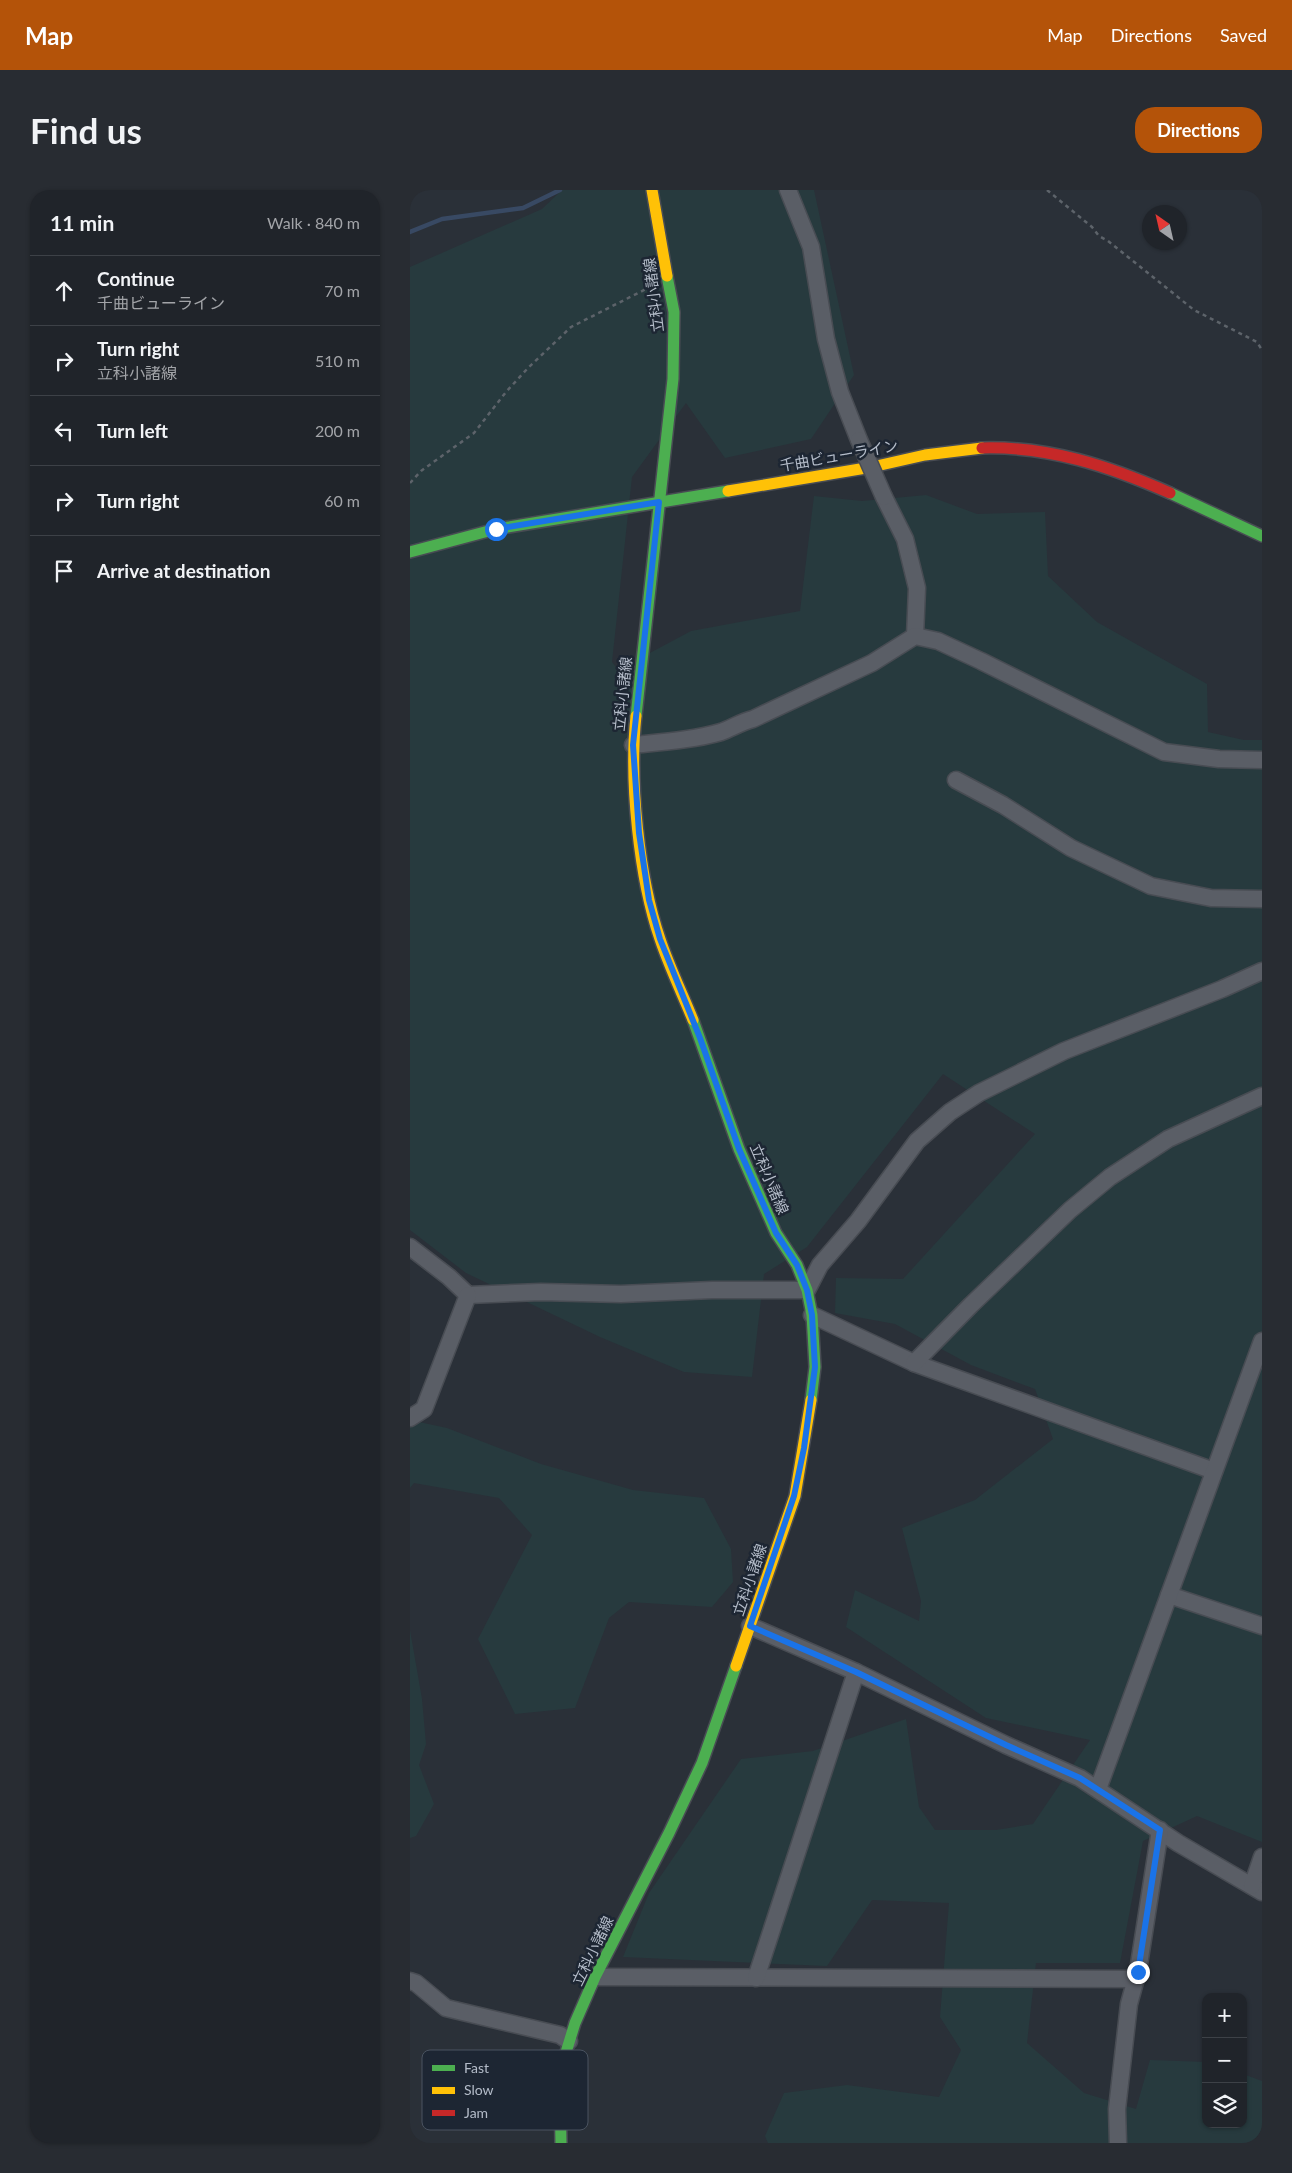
<!DOCTYPE html>
<meta charset="utf-8">
<style>
body{margin:0;font-family:Lato,"Noto Sans JP",sans-serif;background:#282c32;color:#f1f3f6}
.controls{position:absolute;right:15px;bottom:15px;display:grid;overflow:hidden;border-radius:10px;box-shadow:0 1px 4px #0004}
.controls button{width:45px;height:45px;display:grid;place-items:center;padding:0;border:0;border-bottom:1px solid #3d4147;background:#20242a;color:#f1f3f6;font:25px sans-serif}
.compass{position:absolute;left:732px;top:15px;width:45px;height:45px;border-radius:50%;background:#20242a;box-shadow:0 1px 4px #0004;rotate:326deg}
.stop{position:absolute;width:15px;height:15px;margin:-11px;border:4px solid #1a73e8;border-radius:50%;background:#fff}
.stop.end{background:#1a73e8;border-color:#fff;box-shadow:0 1px 5px #0008}
.list{margin:0;padding:0;list-style:none}
h2{display:flex;justify-content:space-between;align-items:center;height:65px;margin:0;padding:0 20px;font-size:21px}
h2 small{font-size:16px;font-weight:400;color:#a2a4a8}
.list li{display:grid;grid-template-columns:32px 1fr auto;gap:15px;align-items:center;box-sizing:border-box;height:70px;padding:0 20px;border-top:1px solid #3d4147}
.list b{display:block;font-size:19px;white-space:nowrap}
.list p{margin:0;font-size:16px;white-space:nowrap;color:#a2a4a8}
.list em{font-size:16px;font-style:normal;color:#a2a4a8}
.icon{flex:none;width:28px;height:28px;fill:none;stroke:currentColor;stroke-width:2;stroke-linecap:round;stroke-linejoin:round}
.map{position:relative;flex:none;width:852px;height:1953px;overflow:hidden;border-radius:20px}
header{display:flex;align-items:center;gap:30px;box-sizing:border-box;height:70px;padding:0 25px;background:#b45309;color:#fff}
header strong{font-size:24px}
nav{display:flex;gap:28px;margin-inline-start:auto;font-size:18px}
.intro{display:flex;align-items:center;justify-content:space-between;box-sizing:border-box;height:120px;padding:0 30px}
h1{margin:0;font-size:35px}
.button{padding:12px 22px;border-radius:20px;background:#b45309;color:#fff;font-size:18px;font-weight:700}
main{display:flex;gap:30px;padding:0 30px}
aside{flex:1;background:#20242a;border-radius:20px;box-shadow:0 1px 4px #0004}
.map>svg:first-child{display:block}
</style>
<header>
<strong>Map</strong>
<nav><a>Map</a><a>Directions</a><a>Saved</a></nav>
</header>
<div class="intro"><h1>Find us</h1><a class="button">Directions</a></div>
<main>
<aside>
<h2>11 min<small>Walk · 840 m</small></h2>
<ul class="list">
<li><svg class="icon" aria-label="ahead" viewBox="0 0 24 24"><path d="M12 20V5M6 11l6-6 6 6"/></svg><div><b>Continue</b><p>千曲ビューライン</p></div><em>70 m</em></li>
<li><svg class="icon" aria-label="right" viewBox="0 0 24 24"><path d="M7 20v-9h11M14 6l5 5-5 5"/></svg><div><b>Turn right</b><p>立科小諸線</p></div><em>510 m</em></li>
<li><svg class="icon" aria-label="left" viewBox="0 0 24 24"><path d="M17 20v-9H6M10 6l-5 5 5 5"/></svg><div><b>Turn left</b></div><em>200 m</em></li>
<li><svg class="icon" aria-label="right" viewBox="0 0 24 24"><path d="M7 20v-9h11M14 6l5 5-5 5"/></svg><div><b>Turn right</b></div><em>60 m</em></li>
<li><svg class="icon" aria-label="arrive" viewBox="0 0 24 24"><path d="M6 21V4h12l-3 4 3 4H6"/></svg><div><b>Arrive at destination</b></div></li>
</ul>
</aside>
<div class="map">
<svg width="852" height="1953" viewBox="0 0 852 1953">
<rect width="100%" height="100%" fill="#2a3038"/>
<g fill="#273a3e">
<path d="M152 0H404L444 185 401 249 315 268 276 213 222 287 202 472 208 480 281 441 390 421 404 306 452 311 516 305 567 324 635 322 638 386 687 432 797 494 798 542 834 550H852V1652L787 1626 733 1651 710 1773H626L617 1853 674 1903 726 1919 740 1870 796 1872V1934H833V1884L852 1891V1953H358L355 1946 374 1903 437 1895 529 1907 551 1860 530 1827 539 1713 462 1710 417 1776 213 1767 239 1703 331 1569 403 1561 496 1529 509 1617 525 1640H586L623 1634 680 1550 576 1528 436 1437 445 1400 509 1431 511 1411 492 1338 565 1310 643 1249 625 1199 561 1175 485 1134 425 1123 426 1088 493 1089 625 944 533 884 397 1057 354 1084 342 1187 274 1182 190 1147 56 1083 0 1040V77L132 19Z"/>
<path d="M0 1230 37 1238 131 1274 223 1300 294 1308 321 1359 323 1392 302 1417 219 1412 199 1428 165 1518 105 1524 68 1449 122 1345 89 1308 4 1293 0 1298Z"/>
<path d="M0 1440 12 1509 16 1554 9 1575 24 1614 6 1646 0 1648Z"/>
</g>
<g fill="none" stroke-linecap="round" stroke-linejoin="round">
<path stroke="#384963" stroke-width="4.5" d="M0 42 32 29 113 18 150 0"/>
<defs>
<g id="street">
<path d="M378 0 401 57 416 149 430 202 449 250"/>
<path d="M474 307 495 349 507 398 505 446"/>
<path d="M223 555C252 552 283 550 311 542 322 538 331 532 343 529L462 473 505 446 528 451 571 471 754 562 809 569 852 570"/>
<path d="M546 590 593 615 661 658 741 696 801 708 852 709"/>
<path d="M0 1057 39 1087 58 1105 131 1102 211 1104 302 1100H397L410 1075 448 1031 507 951 540 922 569 903 654 861 812 799 852 781"/>
<path d="M402 1125 504 1173 804 1281"/>
<path d="M504 1173 561 1115 660 1020 700 987 758 949 852 906"/>
<path d="M0 1228 14 1219 58 1105"/>
<path d="M759 1405 852 1436"/>
<path d="M340 1436 446 1482 596 1555 670 1588 768 1653 852 1702"/>
<path d="M688 1599 852 1151"/>
<path d="M842 1696 852 1667"/>
<path d="M185 1787 726 1789"/>
<path d="M346 1788 446 1482"/>
<path d="M0 1791 6 1793 36 1818 150 1845 159 1851"/>
<path d="M708 1953 707 1919 719 1814 728 1781 750 1640"/>
</g>
<g id="fast">
<path d="M760 303 852 346"/>
<path d="M0 362 86 339 318 301"/>
<path d="M226 526 263 189 264 122 257 86"/>
<path d="M283 830 329 959 366 1043 387 1075 397 1100 402 1125 405 1177 401 1210"/>
<path d="M151 1953 150 1902 153 1872 165 1833 185 1787 259 1643 292 1573 326 1476"/>
</g>
<g id="slow">
<path d="M242 0 257 86"/>
<path d="M318 301 462 277 515 265 572 258"/>
<path d="M226 526C219 590 229 688 250 749 259 776 272 803 283 830"/>
<path d="M326 1476 385 1306 401 1210"/>
</g>
<path id="jam" d="M572 258C639 256 699 276 760 303"/>
</defs>
<use href="#street" stroke="#484c53" stroke-width="19"/>
<use href="#fast" stroke="#484c53" stroke-width="14"/>
<use href="#slow" stroke="#484c53" stroke-width="14"/>
<use href="#jam" stroke="#484c53" stroke-width="14"/>
<g stroke="#5d636a" stroke-width="2.5" stroke-dasharray="4 4" stroke-linecap="butt">
<path d="M637 0 682 37 689 46 698 51 784 120 847 152 852 160"/>
<path d="M0 293 11 281 64 243 96 202 118 178 161 137 240 97"/>
</g>
<use href="#street" stroke="#5a5e66" stroke-width="16"/>
<use href="#fast" stroke="#4caf50" stroke-width="11"/>
<use href="#slow" stroke="#ffc107" stroke-width="11"/>
<use href="#jam" stroke="#c62828" stroke-width="11"/>
<defs>
<path id="street-bridge" d="M449 250 474 307"/>
</defs>
<use href="#street-bridge" stroke="#484c53" stroke-width="19" stroke-linecap="butt"/>
<use href="#street-bridge" stroke="#5a5e66" stroke-width="16"/>
</g>
<g fill="none" stroke-linecap="round" stroke-linejoin="round">
<path stroke="#1a73e8" stroke-width="6" d="M86 339 249 312 223 555 229 643 239 710 250 749 290 848 329 959 366 1043 387 1075 397 1100 402 1125 405 1177 394 1258 384 1306 340 1436 446 1482 596 1555 670 1588 750 1640 728 1782"/>
</g>
<g text-anchor="middle" stroke-width="5" stroke-linejoin="round" paint-order="stroke">
<g font-size="15" fill="#b4bcc9" stroke="#1d2633">
<text transform="translate(244 105) rotate(-97)" y="5">立科小諸線</text>
<text transform="translate(429 266) rotate(-10)" y="5">千曲ビューライン</text>
<text transform="translate(213 504) rotate(-84)" y="5">立科小諸線</text>
<text transform="translate(359 989) rotate(67)" y="5">立科小諸線</text>
<text transform="translate(340 1390) rotate(-71)" y="5">立科小諸線</text>
<text transform="translate(183 1761) rotate(-64)" y="5">立科小諸線</text>
</g>
</g>
<rect x="12" y="1860" width="166" height="80" rx="8" fill="#1d2633" stroke="#4a5360" stroke-width="1"/>
<rect x="22" y="1875" width="23" height="6" fill="#4caf50"/>
<rect x="22" y="1897" width="23" height="7" fill="#ffc107"/>
<rect x="22" y="1920" width="23" height="6" fill="#c62828"/>
<g font-size="14" fill="#b4bcc9">
<text x="54" y="1883">Fast</text>
<text x="54" y="1905">Slow</text>
<text x="54" y="1928">Jam</text>
</g>
</svg>
<div class="controls">
<button>+</button>
<button>−</button>
<button><svg class="icon" aria-label="layers" viewBox="0 0 24 24"><path d="M12 4l9 5-9 5-9-5zM3 14l9 5 9-5"/></svg></button>
</div>
<svg class="compass" viewBox="-18 -18 36 36"><path d="M0-13l5 13h-10z" fill="#e53935"/><path d="M0 13l5-13h-10z" fill="#a2a4a8"/></svg>
<div class="stop" style="left:86px;top:339px"></div>
<div class="stop end" style="left:728px;top:1782px"></div>
</div>
</main>
